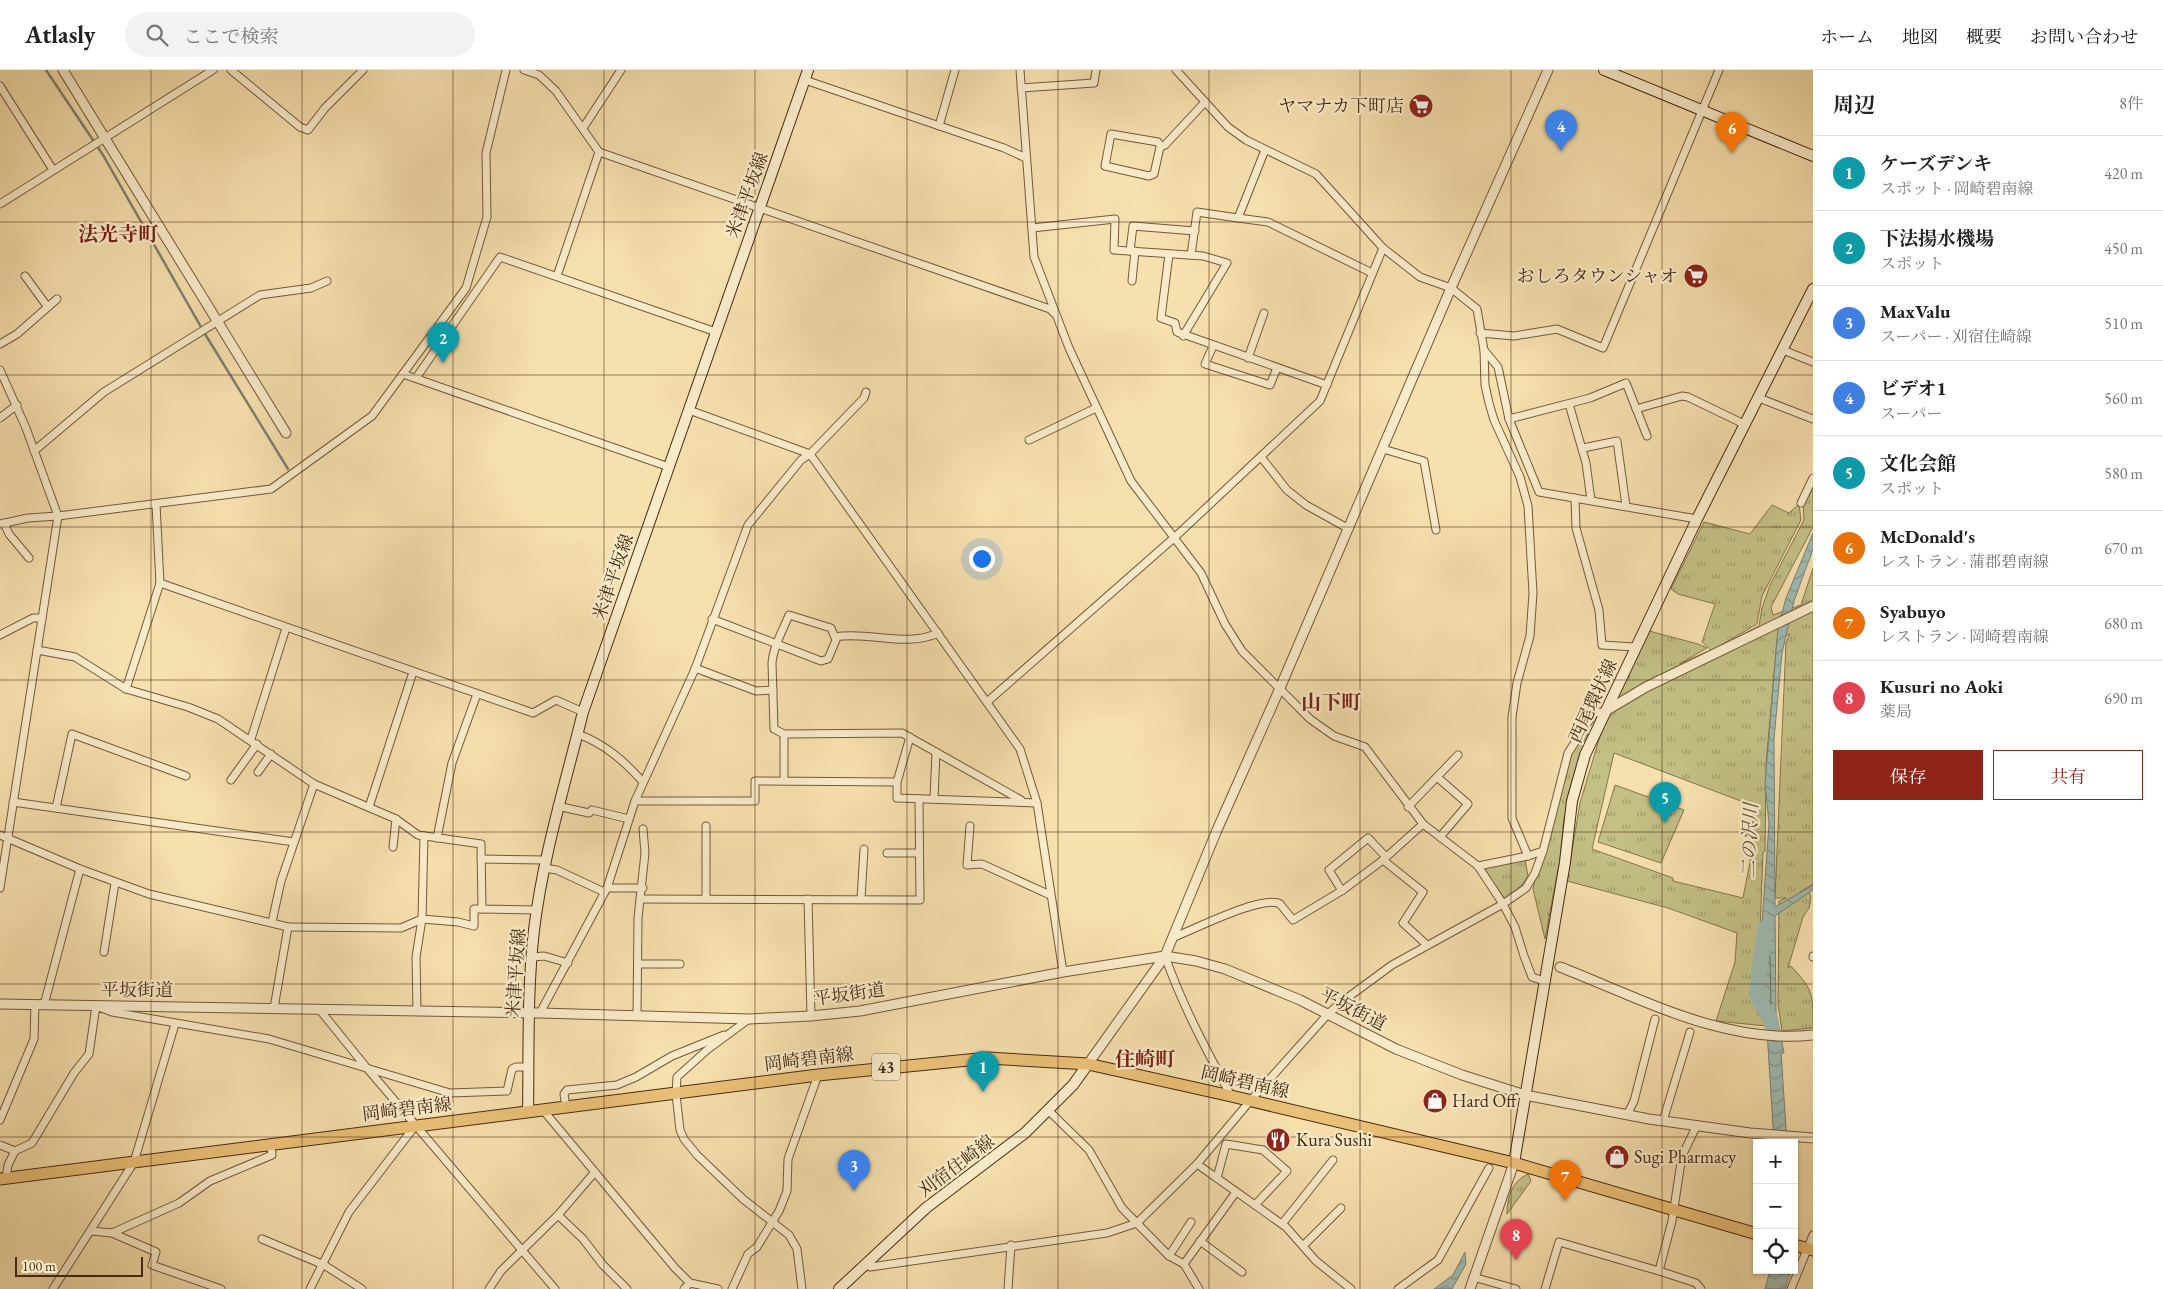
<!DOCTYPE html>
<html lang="ja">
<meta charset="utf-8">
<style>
body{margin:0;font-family:"EB Garamond","Noto Serif JP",serif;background:#f2f2f2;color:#222}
.controls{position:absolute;right:15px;bottom:15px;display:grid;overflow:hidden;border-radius:0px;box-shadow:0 1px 4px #0004}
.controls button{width:45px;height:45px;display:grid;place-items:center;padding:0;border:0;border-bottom:1px solid #e0e0e0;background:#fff;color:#222;font:25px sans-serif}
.scale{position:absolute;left:15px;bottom:12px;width:128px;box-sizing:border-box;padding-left:5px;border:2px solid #482a10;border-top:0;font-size:14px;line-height:18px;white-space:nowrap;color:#482a10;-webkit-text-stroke:4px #f9ebca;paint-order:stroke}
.you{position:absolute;left:981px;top:488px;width:18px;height:18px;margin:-12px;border:4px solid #fff;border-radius:50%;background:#1a73e8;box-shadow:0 0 0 8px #1a73e833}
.badge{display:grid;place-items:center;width:32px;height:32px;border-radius:50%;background:#8f2418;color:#fff;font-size:16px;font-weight:700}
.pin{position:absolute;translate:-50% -41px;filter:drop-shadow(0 1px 2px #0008)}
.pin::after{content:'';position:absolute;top:26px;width:18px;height:15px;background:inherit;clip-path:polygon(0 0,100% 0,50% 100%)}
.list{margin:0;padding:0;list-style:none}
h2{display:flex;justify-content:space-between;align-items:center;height:65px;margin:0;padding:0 20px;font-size:21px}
h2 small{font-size:16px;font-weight:400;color:#767676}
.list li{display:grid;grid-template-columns:32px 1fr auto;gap:15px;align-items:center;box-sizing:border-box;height:75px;padding:0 20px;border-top:1px solid #e0e0e0}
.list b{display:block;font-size:19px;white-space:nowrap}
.list p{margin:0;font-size:16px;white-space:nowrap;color:#767676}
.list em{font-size:16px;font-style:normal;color:#767676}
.actions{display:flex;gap:10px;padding:15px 20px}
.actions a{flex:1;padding:11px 0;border:1px solid #8f2418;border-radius:0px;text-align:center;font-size:18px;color:#8f2418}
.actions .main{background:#8f2418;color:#fff}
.icon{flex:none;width:28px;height:28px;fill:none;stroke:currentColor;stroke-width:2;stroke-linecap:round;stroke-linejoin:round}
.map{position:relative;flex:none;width:1813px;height:1219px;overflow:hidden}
header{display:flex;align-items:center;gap:30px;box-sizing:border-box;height:70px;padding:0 25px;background:#fff;border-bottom:1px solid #e0e0e0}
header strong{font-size:24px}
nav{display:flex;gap:28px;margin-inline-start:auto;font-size:18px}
.search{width:350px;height:45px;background:#f2f2f2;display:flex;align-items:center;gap:12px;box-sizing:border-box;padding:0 18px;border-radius:28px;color:#767676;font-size:19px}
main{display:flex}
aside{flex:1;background:#fff}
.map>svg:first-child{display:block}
</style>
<header>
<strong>Atlasly</strong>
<div class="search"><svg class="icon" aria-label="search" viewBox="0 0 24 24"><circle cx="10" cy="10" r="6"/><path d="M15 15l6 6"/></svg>ここで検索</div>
<nav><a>ホーム</a><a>地図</a><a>概要</a><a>お問い合わせ</a></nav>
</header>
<main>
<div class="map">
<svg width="1813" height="1219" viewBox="0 0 1813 1219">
<defs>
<pattern id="park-tufts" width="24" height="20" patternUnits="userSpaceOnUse" patternTransform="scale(1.25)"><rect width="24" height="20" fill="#c3c085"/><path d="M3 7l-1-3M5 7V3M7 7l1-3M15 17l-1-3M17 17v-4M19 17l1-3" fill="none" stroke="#a09c6b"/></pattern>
<pattern id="water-waves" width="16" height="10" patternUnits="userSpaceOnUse" patternTransform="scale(1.25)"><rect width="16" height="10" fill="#9fbbb3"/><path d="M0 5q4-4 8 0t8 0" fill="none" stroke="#849890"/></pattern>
</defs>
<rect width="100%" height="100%" fill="#f6e0ae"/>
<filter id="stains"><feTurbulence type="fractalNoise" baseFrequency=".004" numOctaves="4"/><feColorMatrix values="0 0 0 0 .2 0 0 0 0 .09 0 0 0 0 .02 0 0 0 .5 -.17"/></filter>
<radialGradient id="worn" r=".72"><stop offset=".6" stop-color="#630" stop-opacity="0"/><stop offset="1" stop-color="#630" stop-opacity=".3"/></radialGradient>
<g fill="url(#park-tufts)" stroke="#86754a" fill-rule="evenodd">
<path d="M1813 414V457L1771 537 1773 545 1801 535 1813 498V814L1800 822 1807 820 1811 826 1809 838 1803 847 1788 898 1791 896C1813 920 1813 923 1813 958L1782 961 1778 934 1779 831 1786 828H1775L1786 572 1790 564 1777 569 1766 694 1765 781 1763 782 1759 887 1755 888 1750 921 1766 956 1716 951 1735 892 1737 863 1668 838 1567 811 1580 733 1606 646 1649 561 1698 574 1707 578 1679 594 1711 580 1702 572 1715 534 1678 524 1671 519 1704 452 1750 464 1772 435 1789 443 1799 434 1801 450 1762 526 1757 554 1718 577 1759 556 1762 538 1770 515 1804 450 1803 432ZM1614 683 1754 736 1750 792 1743 828 1673 811V808L1592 779Z"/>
<path d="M1591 652 1564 748 1560 789 1545 869 1533 819 1535 809 1570 685Z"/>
<path d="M1615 715 1684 740 1661 793 1598 772Z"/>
<path d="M1525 790 1528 806 1522 815 1505 829 1483 798Z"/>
<path d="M1528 1104 1531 1111 1507 1144C1507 1126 1512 1112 1528 1104Z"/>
</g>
<g fill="url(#water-waves)" stroke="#7c8172">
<path d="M1813 463V479L1794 531 1782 583 1774 669 1775 837 1813 815V820L1775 846 1776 943 1784 983H1781L1787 1073H1774L1765 928 1764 952 1752 929 1760 878 1763 895 1762 853 1769 753 1765 714 1778 558 1786 528Z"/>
<path d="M1465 1182 1466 1194 1452 1219H1434L1453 1205Z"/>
<path d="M1770 1200H1791L1785 1219H1765Z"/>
</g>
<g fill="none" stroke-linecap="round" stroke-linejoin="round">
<path stroke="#747262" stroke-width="1" d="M1768 884 1770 887 1771 944 1768 946 1758 928 1764 888Z"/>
<path stroke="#7c8172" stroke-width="2.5" d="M46 0 103 85 205 264 288 399"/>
<path stroke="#9fbbb3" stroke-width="15" d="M1765 858 1756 924C1760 936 1771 943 1772 957"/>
<defs>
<g id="minor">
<path d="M231 0 300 57 308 60 325 38 363 0"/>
<path d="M524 0 539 5 556 21 599 82 1050 239 1054 243"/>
<path d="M1020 0 1034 187 1069 278 1131 411 1201 503 1225 554 1242 581 1310 649 1334 666 1365 677 1423 754 1478 796 1503 834 1515 857 1524 886 1532 907 1544 911"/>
<path d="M1176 0 1228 57 1246 70 1316 104 1383 178 1420 207 1451 218 1477 239 1484 280 1485 315 1489 333 1494 350 1520 407 1528 436 1533 523 1530 566 1517 613 1512 647V748L1528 786 1543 781"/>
<path d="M805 10 1004 78 1026 88"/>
<path d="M0 16 53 100"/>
<path d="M1021 18 1094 13 1096 0"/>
<path d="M939 56 955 0"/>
<path d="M583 58 621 0"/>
<path d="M1161 76 1158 72 1111 64 1105 96 1149 106 1154 104 1160 77 1165 75 1205 32"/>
<path d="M0 134 213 0"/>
<path d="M1238 148 1268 152 1372 203"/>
<path d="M1032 158 1115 149 1114 180 1203 186 1227 193 1183 266"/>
<path d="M1130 181 1133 156 1195 161"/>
<path d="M1169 184 1161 248 1175 253 1177 262 1327 315"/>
<path d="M1191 185 1197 142 1238 148 1265 80"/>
<path d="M25 206 47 236"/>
<path d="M557 206 599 82"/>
<path d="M1132 211 1135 181"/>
<path d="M1480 263 1514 266 1557 259 1603 278 1719 0"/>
<path d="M0 274 17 264 57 229"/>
<path d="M1213 276 1205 294 1270 315 1277 298"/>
<path d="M1484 280 1498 297 1509 349 1539 422 1697 449"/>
<path d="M1783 280 1813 292"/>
<path d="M1248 288 1264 243"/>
<path d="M0 300 26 358 58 446 0 818"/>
<path d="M403 304 669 397"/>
<path d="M416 308 500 187 716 262"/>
<path d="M1759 328 1813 349"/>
<path d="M1569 334 1586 393 1591 430"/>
<path d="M1636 339 1682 326 1688 327 1746 355"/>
<path d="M689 340 810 384 1020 679 1037 733 1063 902"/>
<path d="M0 348 17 335"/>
<path d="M1509 349 1590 328 1626 313 1647 366"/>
<path d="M1029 370 1096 338"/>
<path d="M1583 378 1617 371 1626 436"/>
<path d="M1383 379 1424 391 1436 460"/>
<path d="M34 381 104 322 260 225 311 218 327 211"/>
<path d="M1261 387 1287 420 1306 435 1349 459"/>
<path d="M1575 428 1576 458 1599 540 1602 575 1635 577"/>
<path d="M1801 433 1813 408"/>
<path d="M4 453 9 464 29 488"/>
<path d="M0 454 28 448 58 446 271 419 372 346 466 218 487 147 486 83 506 0"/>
<path d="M160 513 533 643 556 630 583 642"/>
<path d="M712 549 821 591 828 589 836 570 831 558 789 545C783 560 773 577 772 593L774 659 784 664"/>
<path d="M0 565 33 548H42"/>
<path d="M835 567C869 561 906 578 938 563"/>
<path d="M37 580 75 587 126 619 188 637 218 649 314 714 281 811 272 852"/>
<path d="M695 598 756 621 773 620"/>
<path d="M126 619 160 513 156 434"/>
<path d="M987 632 1175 467 1320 331 1383 178"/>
<path d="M578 664C605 674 624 691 643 712"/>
<path d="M251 669 286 558"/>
<path d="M258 702 271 684"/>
<path d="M1437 707 1468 734 1440 767"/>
<path d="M231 710 257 674"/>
<path d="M784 711V664L902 663 1021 730"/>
<path d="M897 712 910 667"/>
<path d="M314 714 396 749 418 765 481 774 482 839 537 840"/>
<path d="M934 729 936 682"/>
<path d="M635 731H755V711L897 712V728L1037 733"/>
<path d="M13 732 294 772"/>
<path d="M557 736 589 743 592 740 629 749"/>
<path d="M369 737 413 602"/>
<path d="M1408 737 1458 685"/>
<path d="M56 738 72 664 186 706"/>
<path d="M970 756 967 795 982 794 1050 825"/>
<path d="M0 765 80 799 149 824 288 857 274 938"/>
<path d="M437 768 452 693 477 624"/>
<path d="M393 777 396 749"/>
<path d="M887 783H919"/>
<path d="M481 789 546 790"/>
<path d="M1383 790 1423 822 1403 853 1427 875"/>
<path d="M1478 796 1528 786"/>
<path d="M544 798 557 800 604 822"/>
<path d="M607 818H643"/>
<path d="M1342 821 1329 800 1368 768 1386 787"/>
<path d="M706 828V756"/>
<path d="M640 829 920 830 919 729"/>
<path d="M808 829 811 946"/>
<path d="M861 829 864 779"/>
<path d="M288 857 401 858 422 849 458 852 474 856V839H482"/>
<path d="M1172 868C1193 860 1263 824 1280 834L1293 850 1343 820 1383 790 1423 754"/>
<path d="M104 882 115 813"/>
<path d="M1165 886C1182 935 1207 981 1231 1026"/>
<path d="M1813 886V887"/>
<path d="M533 887 544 886 568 893"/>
<path d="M638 894H680"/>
<path d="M44 935 80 799"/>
<path d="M319 939 366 997 555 1219"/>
<path d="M417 941 416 887 422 849 424 766"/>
<path d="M540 943 607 818 635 731 695 599 748 455 801 390 810 384 864 328 866 322"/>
<path d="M637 946 638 848 645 783 643 759"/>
<path d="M749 949 707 980 677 1007 676 1024 680 1060 684 1069 697 1085 743 1129 789 1165 797 1179 802 1219"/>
<path d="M566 1038 564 1024 567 1020 617 1015 636 1007 672 986 724 965"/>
<path d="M543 1040 675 1198 690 1213 718 1219"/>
<path d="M1049 1041 1089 1080 1122 1138 1169 1186 1184 1194 1199 1219"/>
<path d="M1627 1045 1634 1031 1655 949"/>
<path d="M0 1050 34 969 35 934"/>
<path d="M1663 1051 1690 962"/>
<path d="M0 1075 15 1081"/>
<path d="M1197 1094 1286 1157 1316 1191 1351 1219"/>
<path d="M6 1108 8 1095 15 1081 32 1073 74 1003 89 984 96 936 112 942 269 969 450 1023 507 1021 512 999 516 997H529"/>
<path d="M1217 1108 1226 1074 1263 1080 1287 1101 1255 1135"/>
<path d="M558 1145 583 1169 603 1195 627 1219"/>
<path d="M1282 1154 1333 1090"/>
<path d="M91 1161 112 1163 179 1133 210 1111 272 1085 271 1075"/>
<path d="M112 1163 156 1182 152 1195 221 1219"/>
<path d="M262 1169 324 1195 362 1219"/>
<path d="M1200 1171 1242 1202"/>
<path d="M1303 1176 1341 1138"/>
<path d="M1169 1186 1191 1152"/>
<path d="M866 1194 870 1197 1107 1163 1137 1153 1197 1094 1250 1031 1328 944 1343 931 1392 895 1503 834 1526 818 1535 803 1543 781 1568 683 1594 643 1604 642"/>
<path d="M1184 1194 1236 1122"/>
<path d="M1659 1201 1696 1213 1701 1219"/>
<path d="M1473 1207 1516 1219"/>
<path d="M53 1219 134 1092 175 954"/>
<path d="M310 1219 349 1142 415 1056"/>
<path d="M489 1219 501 1201 558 1145 595 1102"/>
<path d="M684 1219 690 1213"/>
<path d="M732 1219 748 1184 757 1177 779 1141 787 1121 788 1089 818 1005"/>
<path d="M1008 1219 1011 1175"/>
<path d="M1398 1219 1438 1190 1489 1098"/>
<path d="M1545 1219 1559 1172 1659 1201 1672 1151 1682 1086 1697 1055"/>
<path d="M1791 1219 1813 1165"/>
</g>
<g id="tertiary">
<path d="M63 0 286 363"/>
<path d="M1604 642 1646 617 1813 536"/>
<path d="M1560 897C1640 928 1725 975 1813 965"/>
<path d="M0 934 540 943 749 949 811 946 860 941 1063 902 1165 886 1196 891 1225 899 1300 930 1396 979 1462 1005 1525 1025 1649 1049 1750 1063 1813 1068"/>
<path d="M1088 994 1165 886 1217 760 1280 618 1451 218 1548 0"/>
<path d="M1470 1219 1514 1093"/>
</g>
<g id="secondary">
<path d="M1604 0 1813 86"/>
<path d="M528 1042C529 982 527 921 534 860 543 786 565 715 583 642L808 0"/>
<path d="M1514 1093 1565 792 1572 731 1585 685 1697 449 1813 219"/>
<path d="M839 1219 926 1138 1025 1063 1073 1015 1088 994"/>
</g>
<g id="primary">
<path d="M0 1109 818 1005 988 988 1088 994 1231 1026 1514 1093 1757 1164"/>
<path d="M1794 1175 1813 1180"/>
</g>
</defs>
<use href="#minor" stroke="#745838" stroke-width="9"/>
<use href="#tertiary" stroke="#745838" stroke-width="11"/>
<use href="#secondary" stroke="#482a10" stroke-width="12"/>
<use href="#primary" stroke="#482a10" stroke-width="13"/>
<use href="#minor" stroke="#f9ebca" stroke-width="7"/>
<use href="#tertiary" stroke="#f9ebca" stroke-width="9"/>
<use href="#secondary" stroke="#f9ebca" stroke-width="10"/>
<use href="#primary" stroke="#ebc077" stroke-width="11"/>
</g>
<path fill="none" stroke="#482a10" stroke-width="1" stroke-opacity="0.55" d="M151 0V1219M302 0V1219M453 0V1219M604 0V1219M755 0V1219M907 0V1219M1058 0V1219M1209 0V1219M1360 0V1219M1511 0V1219M1662 0V1219M0 152H1813M0 305H1813M0 457H1813M0 610H1813M0 762H1813M0 914H1813M0 1067H1813"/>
<defs>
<symbol id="supermarket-disc" viewBox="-11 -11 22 22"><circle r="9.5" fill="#8f2418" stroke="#f9ebca"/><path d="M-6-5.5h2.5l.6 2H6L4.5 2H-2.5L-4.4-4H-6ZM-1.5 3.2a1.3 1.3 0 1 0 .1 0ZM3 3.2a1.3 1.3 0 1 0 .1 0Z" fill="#fff"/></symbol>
<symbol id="shop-disc" viewBox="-11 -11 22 22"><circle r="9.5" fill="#8f2418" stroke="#f9ebca"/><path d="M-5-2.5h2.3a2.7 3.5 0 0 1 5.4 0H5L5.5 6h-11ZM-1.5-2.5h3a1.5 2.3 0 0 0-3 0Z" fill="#fff"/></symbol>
<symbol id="restaurant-disc" viewBox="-11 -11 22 22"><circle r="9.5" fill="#8f2418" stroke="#f9ebca"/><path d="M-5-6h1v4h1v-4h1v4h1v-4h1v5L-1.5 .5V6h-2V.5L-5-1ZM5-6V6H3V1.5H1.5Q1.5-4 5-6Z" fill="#fff"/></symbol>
</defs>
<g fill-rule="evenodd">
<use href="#supermarket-disc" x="1407" y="22" width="28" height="28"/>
<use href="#supermarket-disc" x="1682" y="192" width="28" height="28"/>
<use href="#shop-disc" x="1421" y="1017" width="28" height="28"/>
<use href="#restaurant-disc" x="1264" y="1056" width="28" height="28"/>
<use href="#shop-disc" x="1603" y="1073" width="28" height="28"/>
</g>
<g text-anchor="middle" stroke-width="4.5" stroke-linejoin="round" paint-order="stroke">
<rect fill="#f9ebca" stroke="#7d6448" stroke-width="1" x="872" y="983.5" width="28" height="27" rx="4"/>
<g font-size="16" font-weight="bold" fill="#482a10">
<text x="886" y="1003">43</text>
</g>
<g font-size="18" fill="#482a10" stroke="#f9ebca" text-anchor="start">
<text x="1404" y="42" text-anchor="end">ヤマナカ下町店</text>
<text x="1678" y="212" text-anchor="end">おしろタウンシャオ</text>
<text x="1452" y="1037">Hard Off</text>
<text x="1296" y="1076">Kura Sushi</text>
<text x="1634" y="1093">Sugi Pharmacy</text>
</g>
<g font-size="18" fill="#482a10" stroke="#f9ebca">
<text transform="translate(747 125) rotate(-70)" y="6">米津平坂線</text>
<text transform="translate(613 507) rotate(-71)" y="6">米津平坂線</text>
<text transform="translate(1593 631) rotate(-65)" y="6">西尾環状線</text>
<text transform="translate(516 903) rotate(-86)" y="6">米津平坂線</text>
<text x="137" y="926">平坂街道</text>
<text transform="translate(849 924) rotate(-8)" y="6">平坂街道</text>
<text transform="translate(1353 939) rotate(27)" y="6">平坂街道</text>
<text transform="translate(809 989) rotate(-7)" y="6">岡崎碧南線</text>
<text transform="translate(1245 1012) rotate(13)" y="6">岡崎碧南線</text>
<text transform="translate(407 1039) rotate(-7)" y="6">岡崎碧南線</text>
<text transform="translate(956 1096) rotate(-37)" y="6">刈宿住崎線</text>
</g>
<g font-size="19" font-style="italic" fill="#5e4e39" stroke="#f9ebca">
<text transform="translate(1749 771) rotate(-88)" y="7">二の沢川</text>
</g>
<g font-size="20" font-weight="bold" fill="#7a1f14" stroke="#f9ebca">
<text x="118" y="171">法光寺町</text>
<text x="1331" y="639">山下町</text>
<text x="1145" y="996">住崎町</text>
</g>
</g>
<rect width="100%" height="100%" filter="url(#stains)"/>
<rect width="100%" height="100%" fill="url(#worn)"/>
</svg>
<div class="controls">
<button>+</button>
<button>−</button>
<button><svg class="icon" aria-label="locate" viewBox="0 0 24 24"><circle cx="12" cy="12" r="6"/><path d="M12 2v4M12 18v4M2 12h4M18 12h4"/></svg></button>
</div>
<div class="scale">100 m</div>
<div class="you"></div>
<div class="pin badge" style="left:983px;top:1022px;background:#0f9aa8">1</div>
<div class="pin badge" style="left:443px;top:293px;background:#0f9aa8">2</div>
<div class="pin badge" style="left:854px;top:1121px;background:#3f7fe0">3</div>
<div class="pin badge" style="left:1561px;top:81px;background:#3f7fe0">4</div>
<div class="pin badge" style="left:1665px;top:753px;background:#0f9aa8">5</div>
<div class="pin badge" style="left:1732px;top:83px;background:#e8710a">6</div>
<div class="pin badge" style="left:1565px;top:1131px;background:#e8710a">7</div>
<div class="pin badge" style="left:1516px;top:1190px;background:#e0444e">8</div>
</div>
<aside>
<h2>周辺<small>8件</small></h2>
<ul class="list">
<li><span class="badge" style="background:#0f9aa8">1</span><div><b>ケーズデンキ</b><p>スポット · 岡崎碧南線</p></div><em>420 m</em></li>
<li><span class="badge" style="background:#0f9aa8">2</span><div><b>下法揚水機場</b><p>スポット</p></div><em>450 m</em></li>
<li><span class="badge" style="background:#3f7fe0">3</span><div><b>MaxValu</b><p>スーパー · 刈宿住崎線</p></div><em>510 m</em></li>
<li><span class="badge" style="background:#3f7fe0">4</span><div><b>ビデオ1</b><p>スーパー</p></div><em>560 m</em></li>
<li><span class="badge" style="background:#0f9aa8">5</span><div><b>文化会館</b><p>スポット</p></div><em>580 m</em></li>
<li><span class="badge" style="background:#e8710a">6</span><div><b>McDonald's</b><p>レストラン · 蒲郡碧南線</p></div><em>670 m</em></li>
<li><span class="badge" style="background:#e8710a">7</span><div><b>Syabuyo</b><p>レストラン · 岡崎碧南線</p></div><em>680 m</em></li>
<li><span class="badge" style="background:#e0444e">8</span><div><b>Kusuri no Aoki</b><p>薬局</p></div><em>690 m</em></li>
</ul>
<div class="actions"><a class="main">保存</a><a>共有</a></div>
</aside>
</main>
